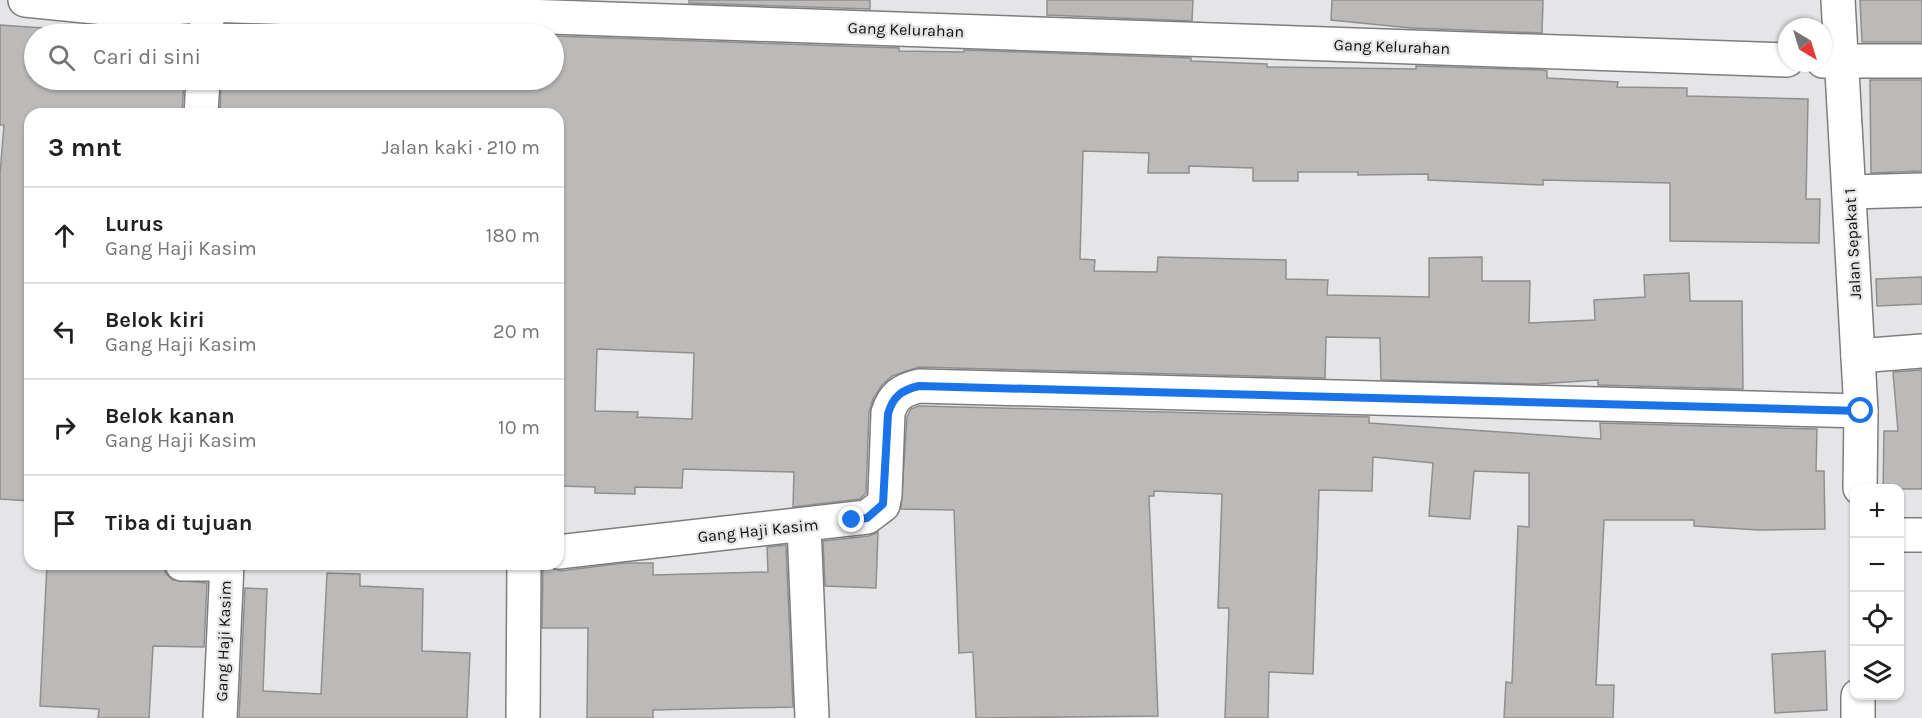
<!DOCTYPE html>
<html lang="id">
<meta charset="utf-8">
<style>
body{margin:0;font-family:Karla,sans-serif;background:#f2f2f2;color:#202124}
.controls{position:absolute;right:18px;bottom:18px;display:grid;overflow:hidden;border-radius:12px;box-shadow:0 2px 4px #0004}
.controls button{width:54px;height:54px;display:grid;place-items:center;padding:0;border:0;border-bottom:2px solid #e0e0e0;background:#fff;color:#202124;font:30px sans-serif}
.compass{position:absolute;left:1778px;top:18px;width:54px;height:54px;border-radius:50%;background:#fff;box-shadow:0 2px 4px #0004;rotate:142deg}
.stop{position:absolute;width:18px;height:18px;margin:-14px;border:4px solid #1a73e8;border-radius:50%;background:#fff}
.stop.end{background:#1a73e8;border-color:#fff;box-shadow:0 2px 6px #0008}
.list{margin:0;padding:0;list-style:none}
h2{display:flex;justify-content:space-between;align-items:center;height:78px;margin:0;padding:0 24px;font-size:26px}
h2 small{font-size:20px;font-weight:400;color:#757577}
.list li{display:grid;grid-template-columns:39px 1fr auto;gap:18px;align-items:center;box-sizing:border-box;height:96px;padding:0 24px;border-top:2px solid #e0e0e0}
.list b{display:block;font-size:22px;white-space:nowrap}
.list p{margin:0;font-size:20px;white-space:nowrap;color:#757577}
.list em{font-size:20px;font-style:normal;color:#757577}
.icon{flex:none;width:33px;height:33px;fill:none;stroke:currentColor;stroke-width:2;stroke-linecap:round;stroke-linejoin:round}
.map{position:relative;flex:none;width:1922px;height:718px;overflow:hidden}
.search{position:absolute;background:#fff;box-shadow:0 2px 4px #0004;left:24px;top:24px;width:540px;height:66px;display:flex;align-items:center;gap:15px;box-sizing:border-box;padding:0 21px;border-radius:33px;color:#757577;font-size:22px}
.panel{position:absolute;background:#fff;box-shadow:0 2px 4px #0004;left:24px;top:108px;width:540px;height:462px;border-radius:18px}
.map>svg:first-child{display:block}
</style>
<div class="map">
<svg width="1922" height="718" viewBox="0 0 1922 718">
<rect width="100%" height="100%" fill="#e5e5e7"/>
<g fill="#bcb9b9" stroke="#918e8e" stroke-width="1.5" fill-rule="evenodd">
<path d="M689 0H870V9L689 3Z"/>
<path d="M1047 0H1193L1192 21 1047 15Z"/>
<path d="M1332 0H1543L1542 33 1411 28 1331 20Z"/>
<path d="M1860 0H1922V42H1862Z"/>
<path d="M225 24 255 25V34H225Z"/>
<path d="M0 25 116 33 34 34V80H184L182 114H30V501L0 499V174L4 125H0Z"/>
<path d="M309 27 382 30V34H309Z"/>
<path d="M554 36 899 48V51L964 52V50L1191 58V61L1267 64V67L1416 69V66L1542 70 1547 71V78L1618 82 1617 87 1687 88V96L1808 99 1806 199H1820L1819 243 1670 241V183L1543 180V185L1428 180V174L1358 175V172H1298V181H1253V168L1189 166V173H1148L1149 153 1083 151 1080 259 1095 260 1094 271 1157 272 1158 257 1286 260V279L1328 280 1327 295 1429 297V258L1482 257V281H1530L1529 323 1595 320 1594 300 1645 297 1644 275 1689 273 1690 301H1742L1743 389 1598 385V380L1537 384 1381 380 1380 338 1326 337 1325 378 919 367 892 376 882 385 873 399 869 412 866 493 860 499 793 507 794 472 683 469 682 488 635 487V494L595 493V487L558 486V114H220L221 80H554ZM597 349 694 353 692 419 637 417 638 412 595 411Z"/>
<path d="M1870 80H1922V171L1871 173Z"/>
<path d="M1922 277V304L1877 306 1876 279Z"/>
<path d="M1922 370V489H1883L1884 431H1898L1893 372Z"/>
<path d="M919 406 1369 417V423L1601 439 1600 423 1817 429 1816 471H1824L1825 529 1759 530 1694 526V520H1604L1596 685H1614L1613 718H1504L1506 682 1512 683 1518 526 1529 527V473L1474 471 1470 519 1429 516 1433 463 1373 457 1372 491 1319 490 1313 674 1269 672 1268 718H1225L1229 608H1218L1222 494 1154 491V496H1149L1158 716 976 718 973 652 959 653 954 510 901 509 907 417 911 409Z"/>
<path d="M878 532 876 588 825 586 823 541 869 536Z"/>
<path d="M786 545 793 707 653 710V718H587L588 628H542L543 564 560 571 624 563H653V575L768 572 767 547Z"/>
<path d="M47 564H156V566L164 567 166 574 173 580 207 583 204 647 153 646 149 718H98L99 709 40 706Z"/>
<path d="M327 573 360 574V586L423 589 422 651 470 653 467 718H239L245 588 267 589 263 691 321 694Z"/>
<path d="M1825 651 1827 710 1775 713 1772 654Z"/>
</g>
<g fill="none" stroke-linecap="round" stroke-linejoin="round">
<defs>
<g id="minor">
<path d="M25 0 136 11 208 5 1787 60"/>
<path d="M1838 0 1861 411 1860 488"/>
<path d="M206 34 208 5"/>
<path d="M1823 61H1922"/>
<path d="M201 114 203 80"/>
<path d="M1849 192 1922 190"/>
<path d="M1858 356 1922 351"/>
<path d="M804 526 812 718"/>
<path d="M1900 535H1922"/>
<path d="M558 552 867 517 883 505 885 495 888 413C893 396 902 390 919 386L1861 411"/>
<path d="M182 564H225"/>
<path d="M220 718 227 564"/>
<path d="M523 718 524 564"/>
<path d="M1858 718V696"/>
</g>
</defs>
<use href="#minor" stroke="#7d7d7f" stroke-width="36"/>
<use href="#minor" stroke="#fff" stroke-width="33"/>
</g>
<g fill="none" stroke-linecap="round" stroke-linejoin="round">
<path stroke="#1a73e8" stroke-width="8" d="M852 520 867 518 883 504 888 414C893 396 902 390 919 386L1861 411"/>
</g>
<g text-anchor="middle" stroke-width="4.5" stroke-linejoin="round" paint-order="stroke">
<g font-size="16" fill="#101011" stroke="#e5e5e7">
<text transform="translate(906 29) rotate(2)" y="6">Gang Kelurahan</text>
<text transform="translate(1392 46) rotate(2)" y="6">Gang Kelurahan</text>
<text transform="translate(1852 244) rotate(-93)" y="6">Jalan Sepakat 1</text>
<text transform="translate(758 530) rotate(-6)" y="6">Gang Haji Kasim</text>
<text transform="translate(223 641) rotate(-88)" y="6">Gang Haji Kasim</text>
</g>
</g>
</svg>
<div class="controls">
<button>+</button>
<button>−</button>
<button><svg class="icon" aria-label="locate" viewBox="0 0 24 24"><circle cx="12" cy="12" r="6"/><path d="M12 2v4M12 18v4M2 12h4M18 12h4"/></svg></button>
<button><svg class="icon" aria-label="layers" viewBox="0 0 24 24"><path d="M12 4l9 5-9 5-9-5zM3 14l9 5 9-5"/></svg></button>
</div>
<svg class="compass" viewBox="-18 -18 36 36"><path d="M0-13l5 13h-10z" fill="#e53935"/><path d="M0 13l5-13h-10z" fill="#757577"/></svg>
<div class="stop" style="left:1861px;top:411px"></div>
<div class="stop end" style="left:852px;top:520px"></div>
<div class="search"><svg class="icon" aria-label="search" viewBox="0 0 24 24"><circle cx="10" cy="10" r="6"/><path d="M15 15l6 6"/></svg>Cari di sini</div>
<section class="panel">
<h2>3 mnt<small>Jalan kaki · 210 m</small></h2>
<ul class="list">
<li><svg class="icon" aria-label="ahead" viewBox="0 0 24 24"><path d="M12 20V5M6 11l6-6 6 6"/></svg><div><b>Lurus</b><p>Gang Haji Kasim</p></div><em>180 m</em></li>
<li><svg class="icon" aria-label="left" viewBox="0 0 24 24"><path d="M17 20v-9H6M10 6l-5 5 5 5"/></svg><div><b>Belok kiri</b><p>Gang Haji Kasim</p></div><em>20 m</em></li>
<li><svg class="icon" aria-label="right" viewBox="0 0 24 24"><path d="M7 20v-9h11M14 6l5 5-5 5"/></svg><div><b>Belok kanan</b><p>Gang Haji Kasim</p></div><em>10 m</em></li>
<li><svg class="icon" aria-label="arrive" viewBox="0 0 24 24"><path d="M6 21V4h12l-3 4 3 4H6"/></svg><div><b>Tiba di tujuan</b></div></li>
</ul>
</section>
</div>
